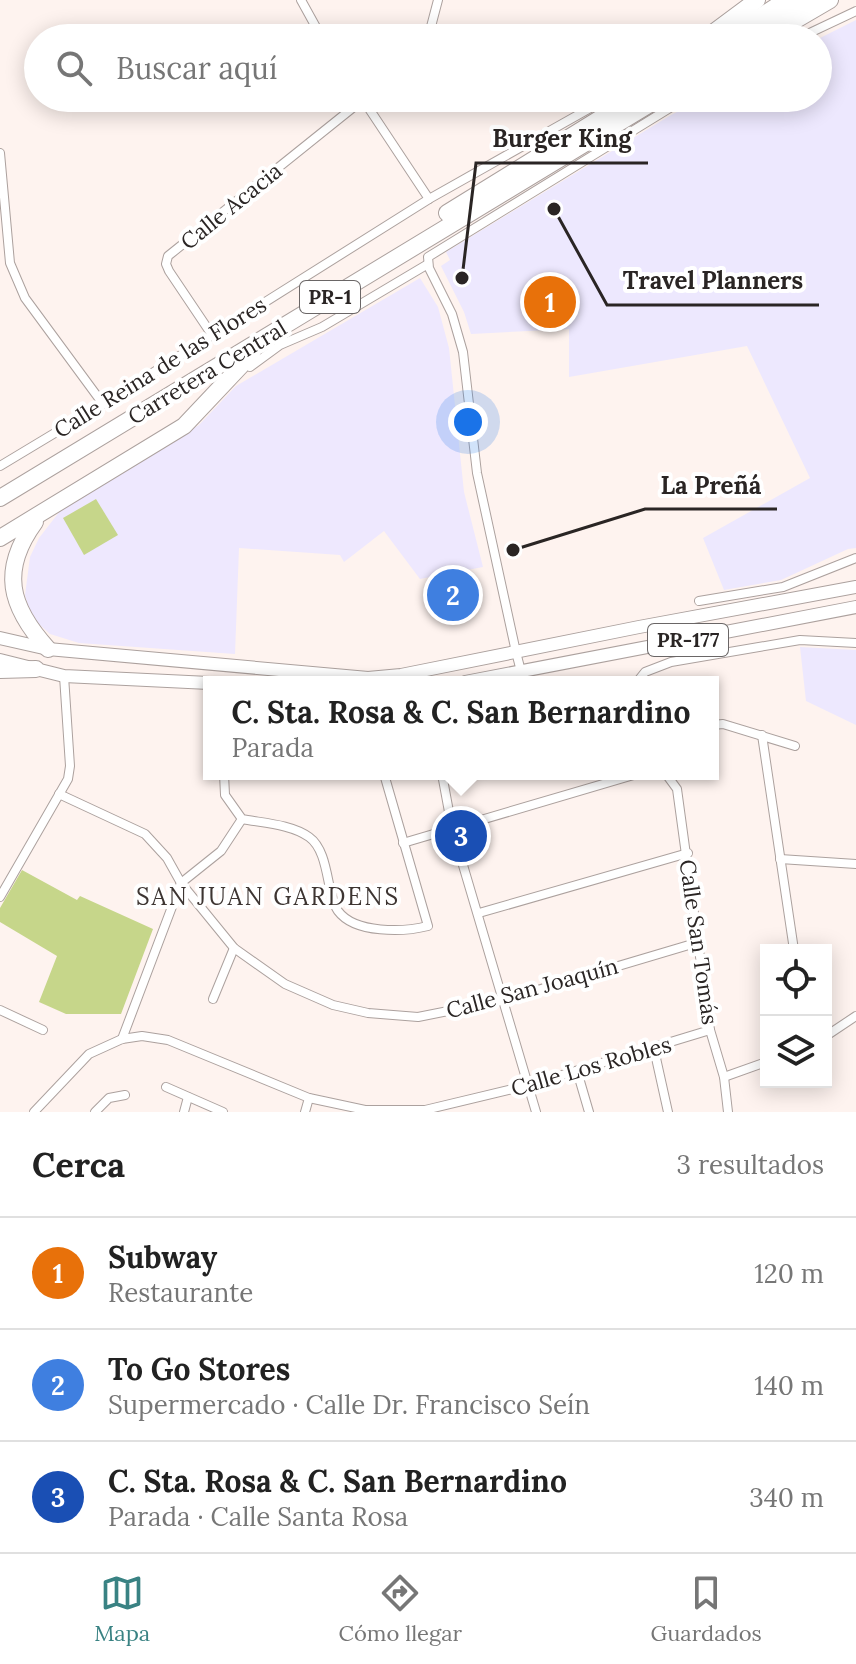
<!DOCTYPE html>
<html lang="es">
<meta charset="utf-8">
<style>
body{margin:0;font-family:Lora,serif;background:#f6f6f6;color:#222}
.controls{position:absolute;right:24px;bottom:24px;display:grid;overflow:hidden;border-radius:0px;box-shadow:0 4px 20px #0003}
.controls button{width:72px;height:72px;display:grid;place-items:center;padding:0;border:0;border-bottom:2px solid #e0e0e0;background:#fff;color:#222;font:40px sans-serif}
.you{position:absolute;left:468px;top:422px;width:28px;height:28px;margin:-20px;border:6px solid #fff;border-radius:50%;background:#1a73e8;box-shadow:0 0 0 12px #1a73e833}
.badge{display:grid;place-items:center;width:52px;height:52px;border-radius:50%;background:#398283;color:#fff;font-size:26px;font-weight:700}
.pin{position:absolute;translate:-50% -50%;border:4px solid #fff;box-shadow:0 2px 8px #0006}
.popup{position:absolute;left:203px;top:676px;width:516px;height:104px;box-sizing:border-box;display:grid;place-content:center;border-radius:0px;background:#fff;filter:drop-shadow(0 2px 6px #0005);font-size:26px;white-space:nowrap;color:#767676}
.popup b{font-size:30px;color:#222}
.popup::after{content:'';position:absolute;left:50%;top:100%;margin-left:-16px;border:16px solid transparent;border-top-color:#fff}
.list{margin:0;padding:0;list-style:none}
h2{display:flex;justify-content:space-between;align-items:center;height:104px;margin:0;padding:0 32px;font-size:34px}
h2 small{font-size:26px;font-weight:400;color:#767676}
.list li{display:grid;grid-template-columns:52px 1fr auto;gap:24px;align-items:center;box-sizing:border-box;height:112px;padding:0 32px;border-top:2px solid #e0e0e0}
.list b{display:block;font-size:30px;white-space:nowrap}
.list p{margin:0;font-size:26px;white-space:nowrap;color:#767676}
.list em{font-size:26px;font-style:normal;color:#767676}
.icon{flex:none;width:44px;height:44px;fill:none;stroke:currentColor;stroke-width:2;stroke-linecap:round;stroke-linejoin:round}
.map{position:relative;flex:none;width:856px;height:1112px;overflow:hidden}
.search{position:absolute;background:#fff;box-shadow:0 4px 20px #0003;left:24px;right:24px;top:24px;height:88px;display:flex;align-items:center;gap:20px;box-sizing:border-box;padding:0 28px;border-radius:44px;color:#767676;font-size:30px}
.sheet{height:440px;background:#fff}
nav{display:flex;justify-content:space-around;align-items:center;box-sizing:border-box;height:112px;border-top:2px solid #e0e0e0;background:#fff;font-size:22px;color:#767676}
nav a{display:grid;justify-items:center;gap:4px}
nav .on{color:#398283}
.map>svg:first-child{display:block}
</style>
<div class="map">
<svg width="856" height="1112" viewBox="0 0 856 1112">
<rect width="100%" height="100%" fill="#fef3ef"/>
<g fill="#ede8fe">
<path d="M856 20V548L848 549 781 580 724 590 703 538 810 478 747 346 569 377V329L471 334 464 312 441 266 450 260 446 252 671 115 704 98H818V39Z"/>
<path d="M800 647 856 650V725L806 701Z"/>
</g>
<path fill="#eee8fe" d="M420 278 438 307 449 348 464 492 483 567 420 579 384 531 344 562 340 555 239 548 235 654 79 643 50 634 31 617 25 595 30 557 39 538 60 511 199 425 236 386Z"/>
<g fill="#c6d68a">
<path d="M96 499 118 535 84 555 63 518Z"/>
<path d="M22 870 77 900 80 896 153 929 121 1014H66L39 1002 57 956 0 922V908Z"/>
</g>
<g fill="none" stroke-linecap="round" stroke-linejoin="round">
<defs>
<g id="minor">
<path d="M301 0 322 38"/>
<path d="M428 38 438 0"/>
<path d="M799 38 856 11"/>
<path d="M362 98 429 199"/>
<path d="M0 153 10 263 25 298 103 404"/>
<path d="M212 335 169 271 166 264 168 256 365 98"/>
<path d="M250 367 280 345 322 327 428 264"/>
<path d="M0 466 103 404 429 199 608 98"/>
<path d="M699 601 783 587 856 558"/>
<path d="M527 682 523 679 516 652 477 473 463 352 452 314 429 268 428 257 686 98"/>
<path d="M637 682 645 672 671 662 800 640 856 643"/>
<path d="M713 725 723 724 795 746"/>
<path d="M762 735 794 950"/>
<path d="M224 774 225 795 242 819C262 823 291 824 309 837 330 852 326 894 338 911 355 934 404 932 428 926L384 774"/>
<path d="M442 774 452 828 536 1112"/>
<path d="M666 774 677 789 710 1030 724 1077 728 1112"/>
<path d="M59 794 145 834 167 858 181 883 234 948 285 984 333 1005 368 1013 418 1017 504 1000 699 942"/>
<path d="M403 843 637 774"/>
<path d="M780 859 856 864"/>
<path d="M0 897 68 779 70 766 64 676"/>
<path d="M479 913 688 853"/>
<path d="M213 999 234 948"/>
<path d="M0 1010 43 1030"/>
<path d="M826 1036 856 1016"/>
<path d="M122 1039 181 883 221 851 242 819"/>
<path d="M654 1049 668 1112"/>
<path d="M577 1071 589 1112"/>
<path d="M724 1077 766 1062"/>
<path d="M166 1087 223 1112"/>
<path d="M34 1112 89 1054 122 1039 142 1036 168 1040 309 1098 365 1110H425L529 1085 710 1030"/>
<path d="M95 1112 109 1098 125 1095"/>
<path d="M184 1112 188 1097"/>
<path d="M305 1112 309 1098"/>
</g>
<g id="primary">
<path d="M0 638 48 649 368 678 401 675 639 627 856 587"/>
<path d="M0 660 64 676 209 683"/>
<path d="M465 682 856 607"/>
</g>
<g id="motorway">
<path d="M706 38 757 0"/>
<path d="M727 38 786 0"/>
<path d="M746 38 808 0"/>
<path d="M765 38 830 0"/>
<path d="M447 213 633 98"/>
<path d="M0 498 660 98"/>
<path d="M35 522C0 570 9 606 48 649"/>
<path d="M0 538 184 426 252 354"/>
<path d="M0 670 36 669"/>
</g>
</defs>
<use href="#minor" stroke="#aca19e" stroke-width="10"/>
<use href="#primary" stroke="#aca19e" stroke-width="14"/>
<use href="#motorway" stroke="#aca19e" stroke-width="18"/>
<use href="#minor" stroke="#fff" stroke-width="8"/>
<use href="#primary" stroke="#fff" stroke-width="12"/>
<use href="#motorway" stroke="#fff" stroke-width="16"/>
</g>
<g text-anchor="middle" stroke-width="8" stroke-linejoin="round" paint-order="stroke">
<g fill="#fff" stroke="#6a6666" stroke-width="2">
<rect x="300" y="281" width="60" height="32" rx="6"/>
<rect x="648" y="624" width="80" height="32" rx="6"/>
</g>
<g font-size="20" font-weight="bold" fill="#2a2524">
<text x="330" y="304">PR-1</text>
<text x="688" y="647">PR-177</text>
</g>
<g font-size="22" fill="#2a2524" stroke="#fff">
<text transform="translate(231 206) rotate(-39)" y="8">Calle Acacia</text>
<text transform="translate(160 367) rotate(-32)" y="8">Calle Reina de las Flores</text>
<text transform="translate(207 372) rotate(-31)" y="8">Carretera Central</text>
<text transform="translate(699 942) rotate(82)" y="8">Calle San Tomás</text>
<text transform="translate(532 988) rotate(-15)" y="8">Calle San Joaquín</text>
<text transform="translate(591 1066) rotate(-16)" y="8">Calle Los Robles</text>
</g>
<g font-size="24" letter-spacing="2" fill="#3d3532" stroke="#fff">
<text x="268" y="905">SAN JUAN GARDENS</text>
</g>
</g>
<path fill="none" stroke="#2a2524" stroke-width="3" d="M462 278L476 163H648M554 209L607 305H819M513 550L645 509H777"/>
<g fill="#2a2524" stroke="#fff" stroke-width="3">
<circle cx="462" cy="278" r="8"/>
<circle cx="554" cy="209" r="8"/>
<circle cx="513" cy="550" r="8"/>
</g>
<g font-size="24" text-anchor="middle" font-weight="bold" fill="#2a2524" stroke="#fff" stroke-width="8" stroke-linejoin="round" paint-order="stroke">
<text x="562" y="147">Burger King</text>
<text x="713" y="289">Travel Planners</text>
<text x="711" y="494">La Preñá</text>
</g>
</svg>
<div class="controls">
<button><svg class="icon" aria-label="locate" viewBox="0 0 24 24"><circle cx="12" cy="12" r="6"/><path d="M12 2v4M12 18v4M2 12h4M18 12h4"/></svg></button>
<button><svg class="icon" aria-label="layers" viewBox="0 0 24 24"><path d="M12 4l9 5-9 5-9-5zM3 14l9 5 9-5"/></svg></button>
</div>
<div class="you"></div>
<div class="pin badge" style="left:550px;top:302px;background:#e8710a">1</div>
<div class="pin badge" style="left:453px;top:595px;background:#3f7fe0">2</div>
<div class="pin badge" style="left:461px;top:836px;background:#1a4fb4">3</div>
<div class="popup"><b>C. Sta. Rosa &amp; C. San Bernardino</b>Parada</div>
<div class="search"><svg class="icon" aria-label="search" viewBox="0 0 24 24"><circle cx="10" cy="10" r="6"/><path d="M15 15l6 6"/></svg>Buscar aquí</div>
</div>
<section class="sheet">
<h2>Cerca<small>3 resultados</small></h2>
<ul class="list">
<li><span class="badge" style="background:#e8710a">1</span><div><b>Subway</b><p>Restaurante</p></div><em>120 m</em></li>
<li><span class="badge" style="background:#3f7fe0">2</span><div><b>To Go Stores</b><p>Supermercado · Calle Dr. Francisco Seín</p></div><em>140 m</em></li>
<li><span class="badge" style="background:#1a4fb4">3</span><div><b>C. Sta. Rosa &amp; C. San Bernardino</b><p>Parada · Calle Santa Rosa</p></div><em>340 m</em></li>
</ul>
</section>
<nav>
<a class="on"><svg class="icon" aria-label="map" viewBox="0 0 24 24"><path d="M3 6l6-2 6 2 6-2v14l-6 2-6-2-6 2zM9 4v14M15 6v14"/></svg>Mapa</a>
<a><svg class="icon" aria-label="directions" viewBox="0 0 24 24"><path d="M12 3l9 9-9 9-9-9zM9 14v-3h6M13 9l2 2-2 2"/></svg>Cómo llegar</a>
<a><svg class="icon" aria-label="saved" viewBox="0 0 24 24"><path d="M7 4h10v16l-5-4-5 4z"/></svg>Guardados</a>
</nav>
